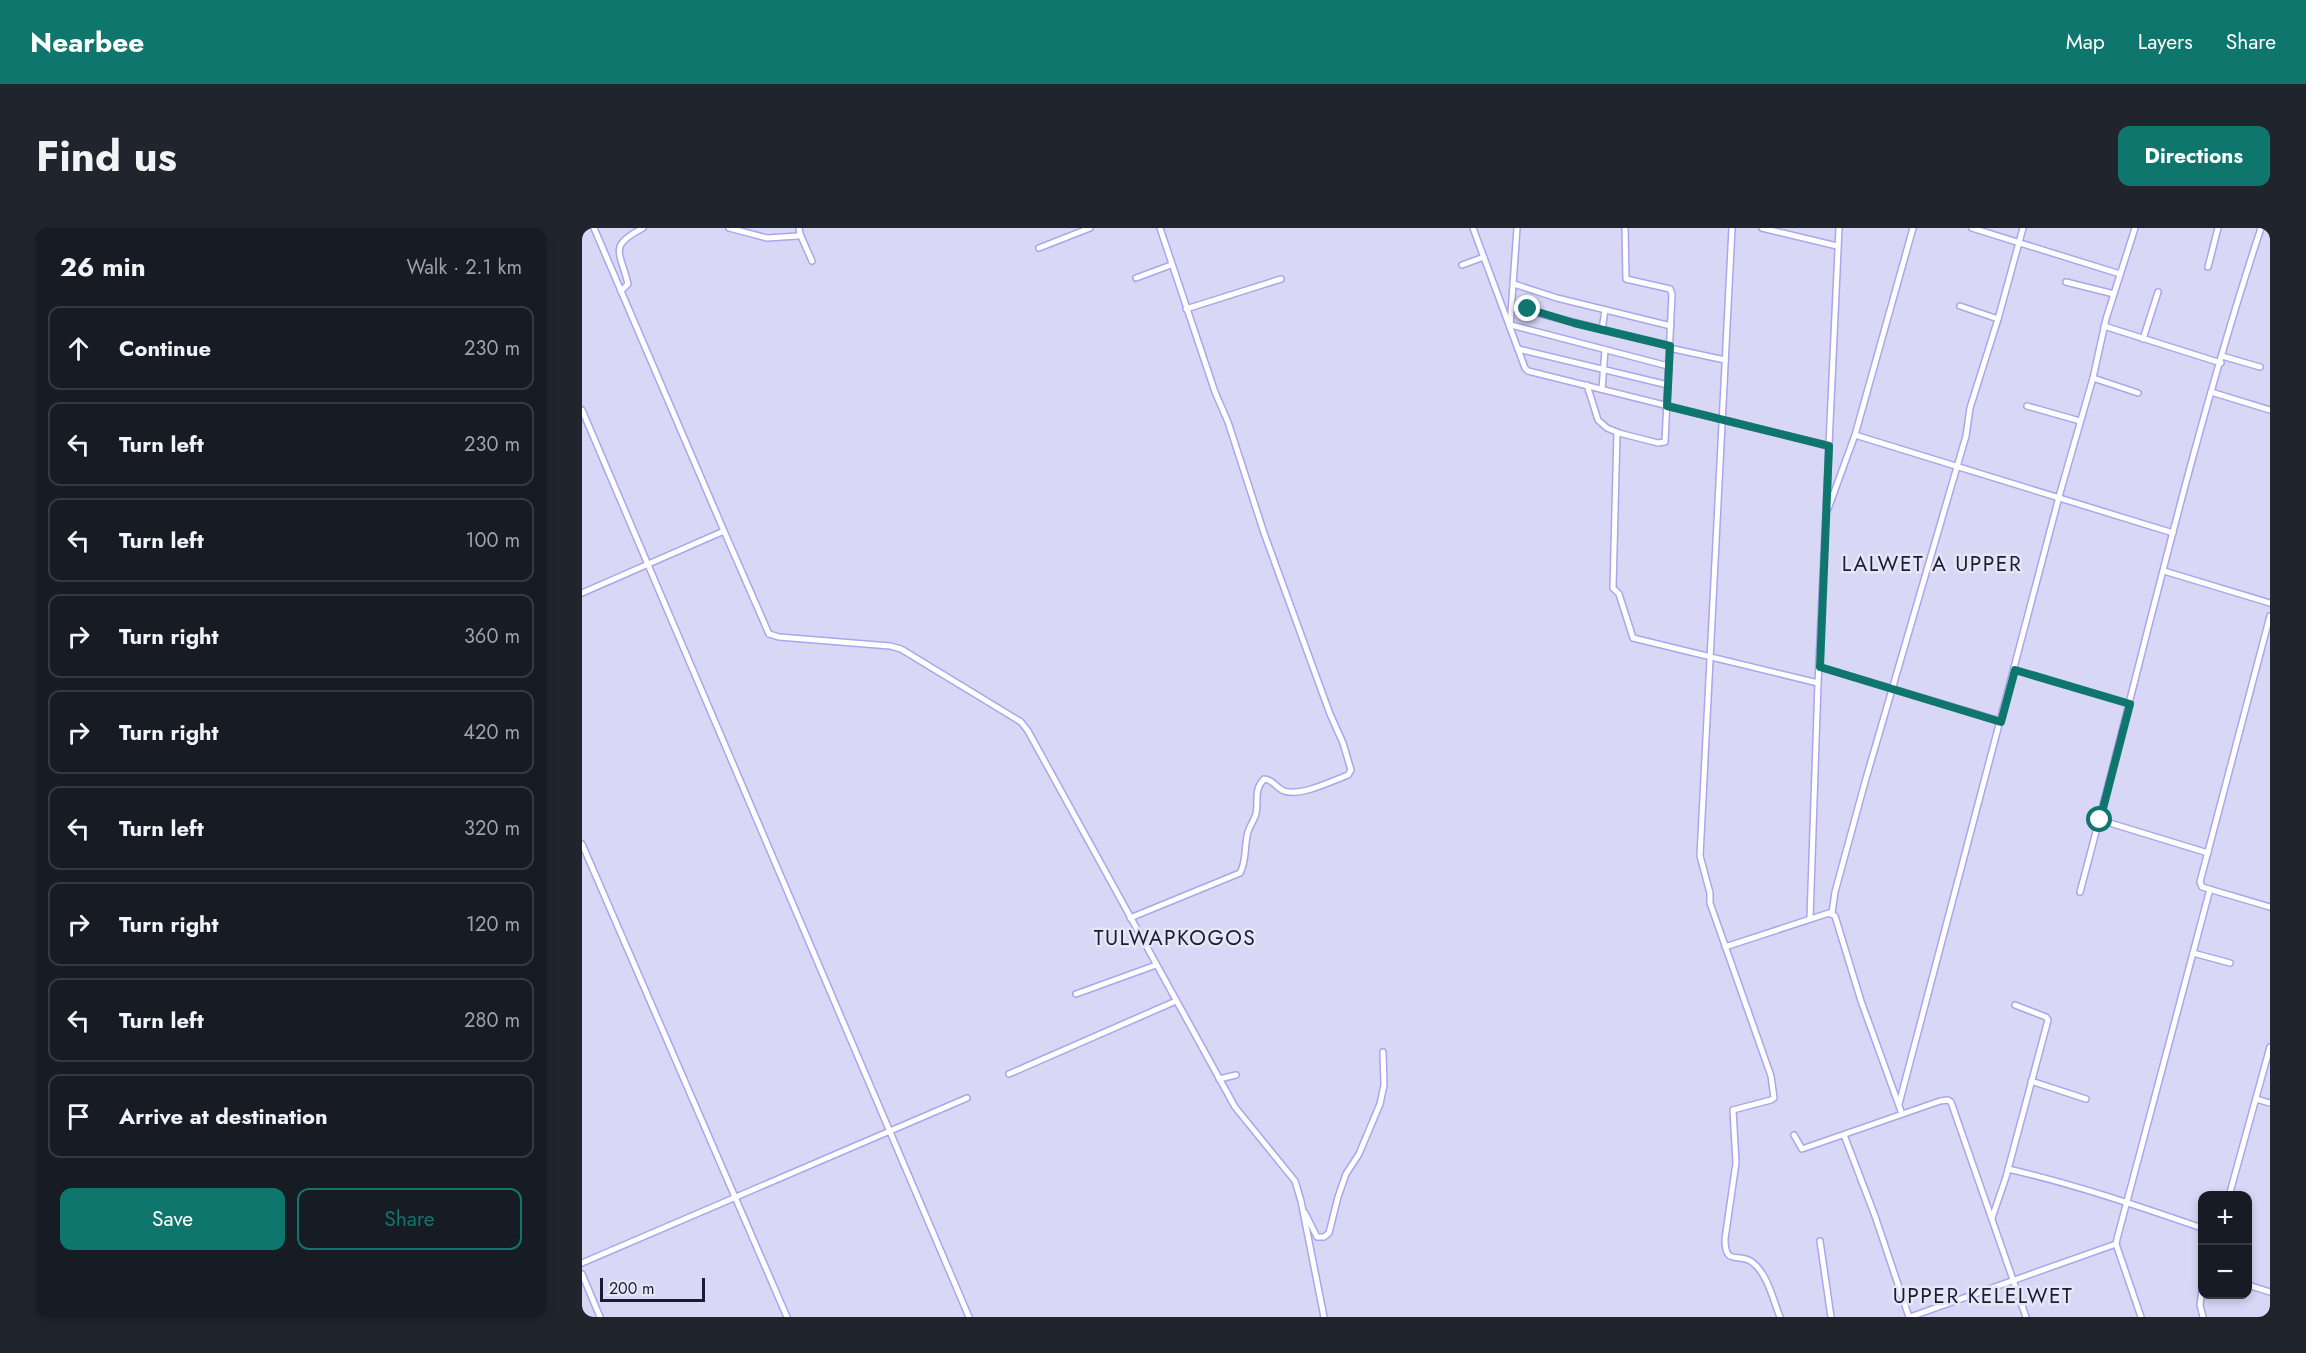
<!DOCTYPE html>
<meta charset="utf-8">
<style>
body{margin:0;font-family:Jost,sans-serif;background:#20242c;color:#f1f3f6}
.controls{position:absolute;right:18px;bottom:18px;display:grid;overflow:hidden;border-radius:12px;box-shadow:0 3px 9px #0003}
.controls button{width:54px;height:54px;display:grid;place-items:center;padding:0;border:0;border-bottom:2px solid #363941;background:#171b24;color:#f1f3f6;font:30px sans-serif}
.scale{position:absolute;left:18px;bottom:15px;width:105px;box-sizing:border-box;padding-left:6px;border:3px solid #1e1a36;border-top:0;font-size:16px;line-height:21px;white-space:nowrap;color:#1e1a36;-webkit-text-stroke:4px #e6e6f5;paint-order:stroke}
.stop{position:absolute;width:18px;height:18px;margin:-14px;border:4px solid #0f766e;border-radius:50%;background:#fff}
.stop.end{background:#0f766e;border-color:#fff;box-shadow:0 2px 6px #0008}
.list{margin:0;padding:0;list-style:none}
h2{display:flex;justify-content:space-between;align-items:center;height:78px;margin:0;padding:0 24px;font-size:26px}
h2 small{font-size:20px;font-weight:400;color:#9ea1a6}
.list li{display:grid;grid-template-columns:39px 1fr auto;gap:18px;align-items:center;box-sizing:border-box;height:84px;margin:0 12px 12px;padding:0 12px;border:2px solid #363941;border-radius:12px}
.list b{display:block;font-size:22px;white-space:nowrap}
.list em{font-size:20px;font-style:normal;color:#9ea1a6}
.actions{display:flex;gap:12px;padding:18px 24px}
.actions a{flex:1;padding:14px 0;border:2px solid #0f766e;border-radius:12px;text-align:center;font-size:21px;color:#0f766e}
.actions .main{background:#0f766e;color:#fff}
.icon{flex:none;width:33px;height:33px;fill:none;stroke:currentColor;stroke-width:2;stroke-linecap:round;stroke-linejoin:round}
.map{position:relative;flex:none;width:1688px;height:1089px;overflow:hidden;border-radius:12px}
header{display:flex;align-items:center;gap:36px;box-sizing:border-box;height:84px;padding:0 30px;background:#0f766e;color:#fff}
header strong{font-size:28px}
nav{display:flex;gap:33px;margin-inline-start:auto;font-size:21px}
.intro{display:flex;align-items:center;justify-content:space-between;box-sizing:border-box;height:144px;padding:0 36px}
h1{margin:0;font-size:42px}
.button{padding:15px 27px;border-radius:12px;background:#0f766e;color:#fff;font-size:21px;font-weight:700}
main{display:flex;gap:36px;padding:0 36px}
aside{flex:1;background:#171b24;border-radius:12px;box-shadow:0 3px 9px #0003}
.map>svg:first-child{display:block}
</style>
<header>
<strong>Nearbee</strong>
<nav><a>Map</a><a>Layers</a><a>Share</a></nav>
</header>
<div class="intro"><h1>Find us</h1><a class="button">Directions</a></div>
<main>
<aside>
<h2>26 min<small>Walk · 2.1 km</small></h2>
<ul class="list">
<li><svg class="icon" aria-label="ahead" viewBox="0 0 24 24"><path d="M12 20V5M6 11l6-6 6 6"/></svg><div><b>Continue</b></div><em>230 m</em></li>
<li><svg class="icon" aria-label="left" viewBox="0 0 24 24"><path d="M17 20v-9H6M10 6l-5 5 5 5"/></svg><div><b>Turn left</b></div><em>230 m</em></li>
<li><svg class="icon" aria-label="left" viewBox="0 0 24 24"><path d="M17 20v-9H6M10 6l-5 5 5 5"/></svg><div><b>Turn left</b></div><em>100 m</em></li>
<li><svg class="icon" aria-label="right" viewBox="0 0 24 24"><path d="M7 20v-9h11M14 6l5 5-5 5"/></svg><div><b>Turn right</b></div><em>360 m</em></li>
<li><svg class="icon" aria-label="right" viewBox="0 0 24 24"><path d="M7 20v-9h11M14 6l5 5-5 5"/></svg><div><b>Turn right</b></div><em>420 m</em></li>
<li><svg class="icon" aria-label="left" viewBox="0 0 24 24"><path d="M17 20v-9H6M10 6l-5 5 5 5"/></svg><div><b>Turn left</b></div><em>320 m</em></li>
<li><svg class="icon" aria-label="right" viewBox="0 0 24 24"><path d="M7 20v-9h11M14 6l5 5-5 5"/></svg><div><b>Turn right</b></div><em>120 m</em></li>
<li><svg class="icon" aria-label="left" viewBox="0 0 24 24"><path d="M17 20v-9H6M10 6l-5 5 5 5"/></svg><div><b>Turn left</b></div><em>280 m</em></li>
<li><svg class="icon" aria-label="arrive" viewBox="0 0 24 24"><path d="M6 21V4h12l-3 4 3 4H6"/></svg><div><b>Arrive at destination</b></div></li>
</ul>
<div class="actions"><a class="main">Save</a><a>Share</a></div>
</aside>
<div class="map">
<svg width="1688" height="1089" viewBox="0 0 1688 1089">
<rect width="100%" height="100%" fill="#d8d7f5"/>
<g fill="none" stroke-linecap="round" stroke-linejoin="round">
<defs>
<g id="minor">
<path d="M12 0 142 303"/>
<path d="M147 0 185 10 216 8 218 6 217 0"/>
<path d="M891 0 943 140 946 143 1247 218"/>
<path d="M1150 0 1118 628 1128 665V675L1189 848 1192 870 1189 872 1151 882 1154 935 1143 1011C1143 1039 1156 1024 1170 1034 1186 1046 1191 1072 1198 1089"/>
<path d="M1180 0 1255 18"/>
<path d="M1390 0 1538 46"/>
<path d="M218 6 230 33"/>
<path d="M457 20 508 0"/>
<path d="M880 37 902 29"/>
<path d="M1626 39 1636 0"/>
<path d="M554 50 589 37"/>
<path d="M1484 54 1532 66"/>
<path d="M932 56 975 70 1089 98"/>
<path d="M39 63 46 56C38 23 26 18 61 0"/>
<path d="M1378 78 1416 91"/>
<path d="M930 79 1087 118"/>
<path d="M604 81 699 51"/>
<path d="M929 97 1086 138"/>
<path d="M1522 98 1639 135"/>
<path d="M928 99 935 0"/>
<path d="M1020 102 1023 82"/>
<path d="M1561 111 1576 64"/>
<path d="M1087 120 1143 132"/>
<path d="M936 121 1086 157"/>
<path d="M1640 128 1678 139"/>
<path d="M1511 150 1556 165"/>
<path d="M1005 157 1016 192 1025 200 1037 205 1076 215 1083 214 1090 66 1088 61 1044 51 1043 0"/>
<path d="M1020 161 1023 122"/>
<path d="M1629 164 1688 182"/>
<path d="M1445 178 1498 193"/>
<path d="M0 182 387 1089"/>
<path d="M1035 204 1031 360 1037 366 1051 410 1236 455"/>
<path d="M1273 207 1591 305"/>
<path d="M1246 281 1273 207 1331 0"/>
<path d="M1582 343 1688 375"/>
<path d="M0 365 142 303 187 406 197 409 308 418 319 421 439 494 446 503 653 879 713 953 719 973 742 1089"/>
<path d="M1688 388 1618 654 1620 659 1688 679"/>
<path d="M1238 439 1418 493"/>
<path d="M1433 442 1548 476"/>
<path d="M1518 592 1626 625"/>
<path d="M0 616 205 1089"/>
<path d="M1498 664C1558 442 1607 218 1679 0"/>
<path d="M1250 685 1253 664 1283 554 1384 208 1388 180 1416 91 1441 0"/>
<path d="M548 690 658 645C665 633 662 617 666 604 668 598 672 592 674 586 677 572 671 563 682 551 691 551 694 560 702 563 718 569 750 553 766 547L769 542 761 515 748 486 682 305 646 194 633 164 578 0"/>
<path d="M1228 690 1236 455 1257 0"/>
<path d="M1143 719 1247 685 1253 688 1279 773 1320 886"/>
<path d="M1611 725 1648 735"/>
<path d="M494 766 574 737"/>
<path d="M427 846 594 773"/>
<path d="M637 851 654 847"/>
<path d="M1449 853 1504 871"/>
<path d="M1674 871 1688 875"/>
<path d="M1317 876 1478 265 1511 150 1524 91 1553 0"/>
<path d="M1212 907 1220 921 1358 873 1366 872 1369 874 1444 1089"/>
<path d="M1262 907 1293 988 1327 1089"/>
<path d="M1426 941C1492 956 1556 978 1620 1000"/>
<path d="M1647 968 1688 819"/>
<path d="M723 985 735 1009H742L747 1005 756 969 764 946 777 926 798 876 802 857 801 824"/>
<path d="M1410 990 1424 949 1466 792 1464 789 1433 777"/>
<path d="M1238 1013 1249 1089"/>
<path d="M0 1035 385 870"/>
<path d="M0 1046 18 1089"/>
<path d="M1666 1057 1688 1064"/>
<path d="M1620 1062 1618 1077 1621 1089"/>
<path d="M1328 1089 1534 1016"/>
<path d="M1559 1089 1534 1016 1535 1011 1628 661"/>
</g>
</defs>
<use href="#minor" stroke="#aba5ee" stroke-width="8"/>
<use href="#minor" stroke="#fff" stroke-width="5"/>
</g>
<g fill="none" stroke-linecap="round" stroke-linejoin="round">
<path stroke="#0f766e" stroke-width="8" d="M946 81 992 95 1088 118 1085 178 1247 218 1238 439 1419 494 1433 442 1548 476 1518 592"/>
</g>
<g text-anchor="middle" stroke-width="5" stroke-linejoin="round" paint-order="stroke">
<g font-size="21" letter-spacing="1.5" fill="#1e1a36" stroke="#e6e6f5">
<text x="1350" y="343">LALWET A UPPER</text>
<text x="593" y="717">TULWAPKOGOS</text>
<text x="1401" y="1075">UPPER KELELWET</text>
</g>
</g>
</svg>
<div class="controls">
<button>+</button>
<button>−</button>
</div>
<div class="scale">200 m</div>
<div class="stop" style="left:1518px;top:592px"></div>
<div class="stop end" style="left:946px;top:81px"></div>
</div>
</main>
